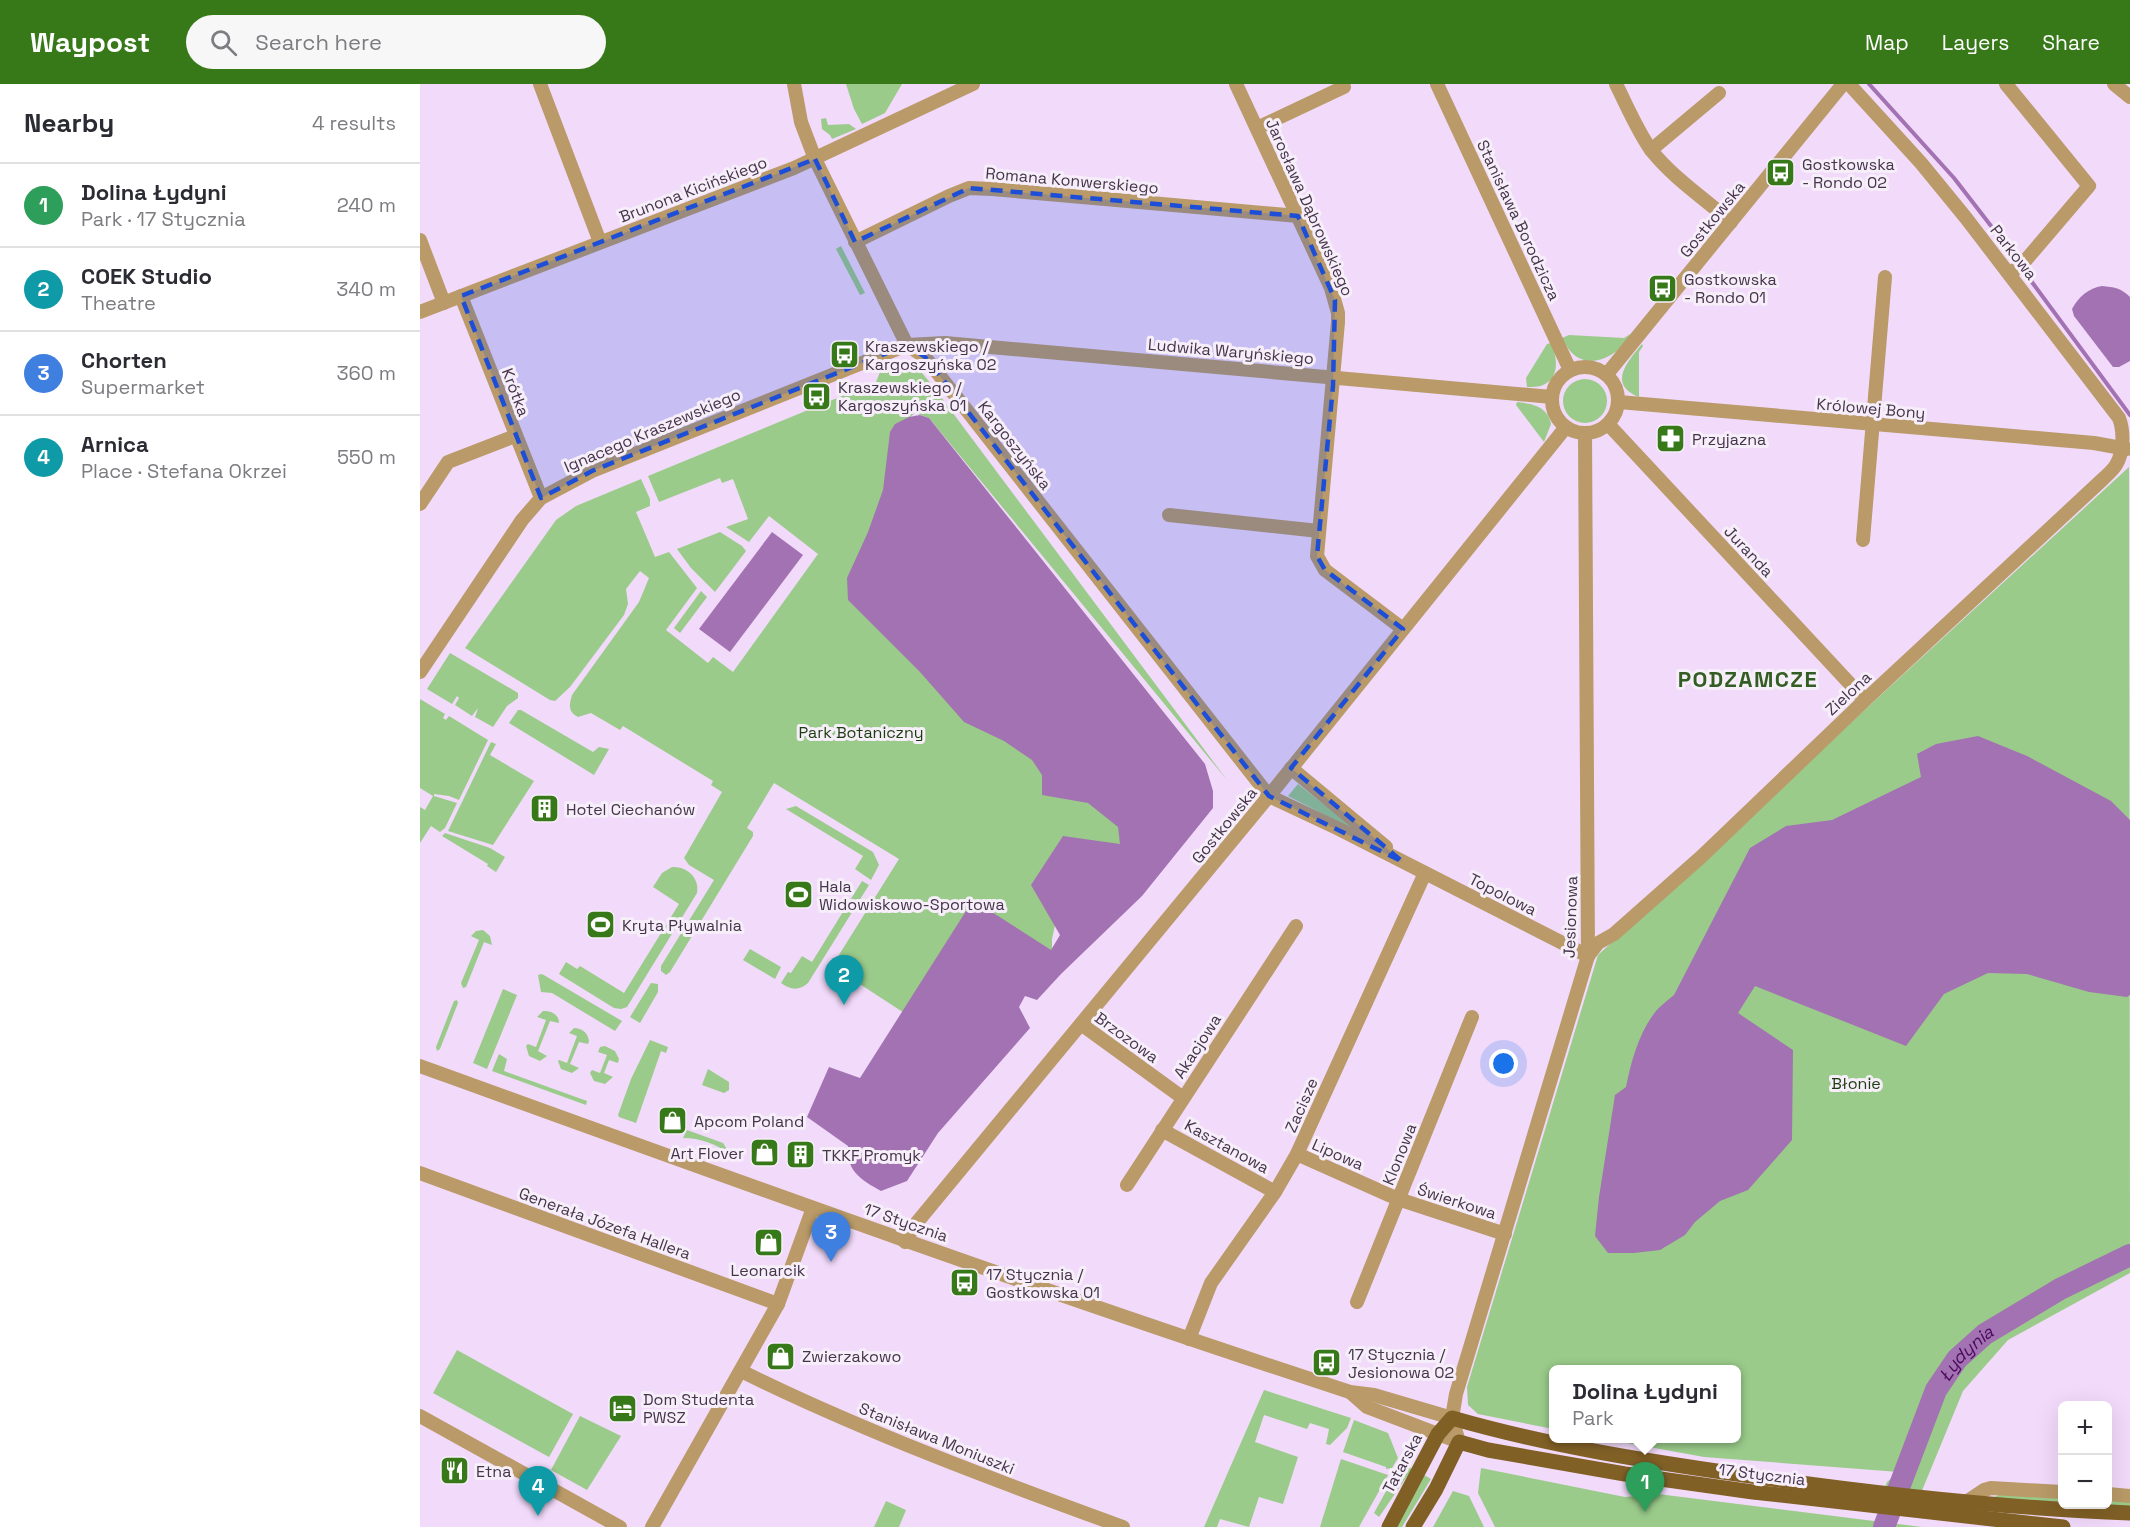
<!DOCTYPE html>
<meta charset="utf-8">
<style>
body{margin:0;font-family:"Space Grotesk",sans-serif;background:#f7f7f7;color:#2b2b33}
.controls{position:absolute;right:18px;bottom:18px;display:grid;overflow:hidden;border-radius:9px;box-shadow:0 6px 24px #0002}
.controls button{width:54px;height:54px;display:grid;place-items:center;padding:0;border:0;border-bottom:2px solid #e1e1e2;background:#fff;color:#2b2b33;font:30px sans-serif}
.you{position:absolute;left:1084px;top:980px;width:21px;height:21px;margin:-15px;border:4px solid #fff;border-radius:50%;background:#1a73e8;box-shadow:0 0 0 9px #1a73e833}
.badge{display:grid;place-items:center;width:39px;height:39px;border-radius:50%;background:#377919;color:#fff;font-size:20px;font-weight:700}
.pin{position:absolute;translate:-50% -50px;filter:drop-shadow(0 2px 3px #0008)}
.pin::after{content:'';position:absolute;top:32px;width:21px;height:18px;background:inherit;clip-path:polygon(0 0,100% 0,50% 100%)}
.popup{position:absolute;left:1129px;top:1281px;width:192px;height:78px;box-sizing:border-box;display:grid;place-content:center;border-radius:9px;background:#fff;filter:drop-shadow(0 2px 4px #0005);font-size:20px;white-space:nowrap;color:#7c7c81}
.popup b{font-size:22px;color:#2b2b33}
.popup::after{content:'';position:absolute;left:50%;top:100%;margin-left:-12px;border:12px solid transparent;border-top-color:#fff}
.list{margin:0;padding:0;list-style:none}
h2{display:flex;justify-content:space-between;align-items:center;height:78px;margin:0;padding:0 24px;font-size:26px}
h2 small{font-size:20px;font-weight:400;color:#7c7c81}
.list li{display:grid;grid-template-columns:39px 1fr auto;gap:18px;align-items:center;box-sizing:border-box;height:84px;padding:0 24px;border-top:2px solid #e1e1e2}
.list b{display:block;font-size:22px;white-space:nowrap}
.list p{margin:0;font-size:20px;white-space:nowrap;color:#7c7c81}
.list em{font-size:20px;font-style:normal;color:#7c7c81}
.icon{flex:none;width:33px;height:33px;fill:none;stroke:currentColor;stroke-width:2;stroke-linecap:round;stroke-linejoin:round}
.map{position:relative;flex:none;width:1710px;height:1443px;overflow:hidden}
header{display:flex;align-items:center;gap:36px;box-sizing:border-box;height:84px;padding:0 30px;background:#377919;color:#fff}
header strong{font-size:28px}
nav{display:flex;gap:33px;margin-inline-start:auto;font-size:21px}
.search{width:420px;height:54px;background:#f7f7f7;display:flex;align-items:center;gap:15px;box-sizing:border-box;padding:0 21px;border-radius:33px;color:#7c7c81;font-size:22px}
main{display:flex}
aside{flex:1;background:#fff}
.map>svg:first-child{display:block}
</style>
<header>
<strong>Waypost</strong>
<div class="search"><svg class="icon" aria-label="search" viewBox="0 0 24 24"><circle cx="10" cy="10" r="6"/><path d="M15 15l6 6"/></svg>Search here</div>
<nav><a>Map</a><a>Layers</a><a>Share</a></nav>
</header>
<main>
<aside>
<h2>Nearby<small>4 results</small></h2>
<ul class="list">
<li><span class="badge" style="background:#2e9e5b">1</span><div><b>Dolina Łydyni</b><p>Park · 17 Stycznia</p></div><em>240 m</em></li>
<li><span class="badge" style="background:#0f9aa8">2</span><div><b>COEK Studio</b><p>Theatre</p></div><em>340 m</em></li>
<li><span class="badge" style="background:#3f7fe0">3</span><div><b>Chorten</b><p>Supermarket</p></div><em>360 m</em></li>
<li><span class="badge" style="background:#0f9aa8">4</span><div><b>Arnica</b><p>Place · Stefana Okrzei</p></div><em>550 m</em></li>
</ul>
</aside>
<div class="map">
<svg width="1710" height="1443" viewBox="0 0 1710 1443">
<rect width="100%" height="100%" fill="#f2dafa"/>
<g fill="#9acb8a">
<path d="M426 0H482L465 29 442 40 434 25Z"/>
<path d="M406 34 408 41 429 40 436 45 412 55 410 51 402 45 401 35Z"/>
<path d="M421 162 445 209 440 211 416 165Z"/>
<path d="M1210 250C1203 267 1177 285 1157 273 1150 269 1146 261 1142 254L1149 251 1204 254Z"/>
<path d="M1131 259C1141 282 1137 305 1107 303L1106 294 1127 260Z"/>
<path d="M1222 260 1223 262 1219 268V313C1187 300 1208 277 1222 260Z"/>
<path d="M479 280 497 283 512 301 807 696 509 334 495 329 473 347 669 710 703 742 701 764 635 841 632 855V869L495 936 412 882 479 775 354 699 327 744 333 748V752L250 888 246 891 241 887V882L294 796 269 781 264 774 302 708 291 701 293 697 203 642 200 646 171 629 158 633C148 628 149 621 152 611L219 518 229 494 220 487 206 505 208 520 204 531 150 603 135 617 130 616 45 564 136 436 156 422 221 395 230 415V422L216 428 235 473 249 468 277 504 246 546 288 579 293 573 313 588 398 470 349 432 329 458 306 443 328 435 313 395 302 399 300 394 239 418 228 392 456 298 460 288Z"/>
<circle cx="1165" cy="317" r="22"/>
<path d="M1097 318C1113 320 1127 322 1131 340L1124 358 1096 321Z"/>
<path d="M1709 383 1710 1189 1588 1256 1543 1307 1494 1426 1458 1422 1467 1398 1479 1388 1284 1373 1185 1355 1316 1354V1286H1134L1133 1345 1058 1330 1048 1321 1047 1303 1178 871Z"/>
<path d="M300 448 322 462 326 467 295 508 271 484 257 465Z"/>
<path d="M281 507 287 513 260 549 254 544Z"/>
<path d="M30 569 98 609V614L87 622 73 643 55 633 58 624 52 632 35 621 39 614 37 612 32 620 7 605Z"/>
<path d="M0 615 25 630 23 634 26 636 29 632 68 656 39 716 29 712 14 710V712L37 719 25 744 20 748 11 742 0 759V723L5 726 13 712 0 704Z"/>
<path d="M98 626H101L173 668 179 663 189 665 174 691 89 639Z"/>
<path d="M71 658 76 660 70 671 114 697 73 761 28 747Z"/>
<path d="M878 700 934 744V746L868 712Z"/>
<path d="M376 722 453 768 459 781 451 796 435 785 443 772 366 725Z"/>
<path d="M25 749 70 764 85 773 76 788 67 782 68 780 22 752Z"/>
<path d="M252 783C267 782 280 794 277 809L207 923 201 925 194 924 139 890 146 878 157 885 160 882 204 909 259 820 233 803 242 789Z"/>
<path d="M442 797 449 801 388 899C379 907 371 906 361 899L368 888 371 889 382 872 392 878Z"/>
<path d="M63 846 70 852 72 861 64 858 46 903 43 904 41 899 59 856 51 852 56 847Z"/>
<path d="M330 865 361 883 355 895 323 876Z"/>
<path d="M122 890 202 937 195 947 132 909 121 908 118 891Z"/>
<path d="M231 899 238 900V908L220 939 210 933Z"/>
<path d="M83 905 97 911 67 985 53 979Z"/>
<path d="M37 916 38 919 20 965 17 967 16 963 34 917Z"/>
<path d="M123 927C131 927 139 930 139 939L130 937 118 967 127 972 120 977 109 972 106 962 108 960 116 963 126 936 117 933Z"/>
<path d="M154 944C162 944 168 949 169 957L168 960 159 958 150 980 159 984 152 989 141 985 138 977 139 976 147 979 157 952 149 949Z"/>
<path d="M230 956 248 963 246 969 241 967 216 1039 199 1033 198 1031 211 995Z"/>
<path d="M185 962 195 967 199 975 198 979 189 976 184 989 193 993 185 1000 174 997 170 989 172 986 180 989 187 971 178 968 180 963Z"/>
<path d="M79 970 87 975 84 987 167 1017 166 1021 72 987Z"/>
<path d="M288 985 309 998V1006L304 1009 282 1001Z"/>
<path d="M267 1046 303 1059 310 1070C296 1060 280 1054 263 1054Z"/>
<path d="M37 1266 153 1330 129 1373 13 1309Z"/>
<path d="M844 1306 931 1334 927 1344 910 1361 906 1360 909 1345 890 1339 887 1345 844 1331 835 1358 878 1373 863 1420 839 1413 829 1443 800 1435 797 1443H784Z"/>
<path d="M160 1332 201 1352 167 1406 131 1386Z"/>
<path d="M934 1336 968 1349 978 1374 972 1384 966 1385V1383L923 1368Z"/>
<path d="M921 1375 968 1391 939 1443H900Z"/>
<path d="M983 1380 992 1385 959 1433 954 1429 980 1382Z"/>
<path d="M1061 1384 1205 1413 1238 1410 1502 1443H1075L1058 1409Z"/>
<path d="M1004 1391 1011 1395 982 1443H976Z"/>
<path d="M1033 1407 1049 1412 1064 1443H1013Z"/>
<path d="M1579 1411 1642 1414V1420H1688V1416L1710 1417V1424L1631 1420 1572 1414Z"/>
<path d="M466 1417 486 1426 479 1443H454Z"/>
</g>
<g fill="#a372b2">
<path d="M1682 202C1694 203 1701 204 1710 213V277L1699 283H1693L1654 232 1652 225C1658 213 1669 204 1682 202Z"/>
<path d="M500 331 509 334 785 680 793 707V724L722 812 641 890 617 916 605 912 599 923 610 944 518 1049 487 1097 461 1107C441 1096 426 1087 428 1062L387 1033 409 983 440 994 553 816 631 866 640 851 611 801 643 752 700 760 698 743 668 719 622 711V691L612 676 584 657 544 638 500 588 428 516 427 494 448 448 463 406 470 348 475 340 489 333Z"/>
<path d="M352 448 383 471 310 568 279 545Z"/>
<path d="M1558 652 1607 672 1691 717 1710 736V911L1707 913 1669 908 1607 890 1568 889 1524 910 1486 962 1335 902 1318 929 1373 966 1372 1056 1328 1106 1300 1117 1275 1138 1265 1151 1240 1166 1214 1169H1188L1175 1152 1179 1113 1195 1011 1206 1003C1211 978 1219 948 1236 927 1241 921 1248 916 1254 911L1330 764 1366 742 1412 736 1501 693 1497 670 1516 660Z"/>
</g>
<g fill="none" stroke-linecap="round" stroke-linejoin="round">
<g stroke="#a372b2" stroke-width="4">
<path d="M1449 0 1534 94 1595 173"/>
<path d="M1606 190 1710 331"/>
</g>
<path stroke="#a372b2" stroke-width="22" id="s1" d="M1464 1443 1516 1306 1537 1275 1565 1250 1640 1205 1710 1171"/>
<g stroke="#b99a68" stroke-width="14">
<path d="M120 0 180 158"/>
<path d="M374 0 381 38 395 75 487 261 505 273 849 712 919 745 1168 872"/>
<path d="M816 0 911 204 918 229V238L897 472 905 486 983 545"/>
<path d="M1017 0 1150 286"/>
<path d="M1196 0C1207 22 1217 46 1231 66 1253 94 1285 115 1311 138"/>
<path d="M1586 0 1669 102 1605 177 1590 190"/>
<path d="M1694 0 1710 13"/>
<path d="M837 44 924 3"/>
<path d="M1231 66 1299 9"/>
<path d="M0 156 24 219"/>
<path d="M435 158 529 112 549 104 572 105 878 132"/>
<path d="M41 212 121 414"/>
<path d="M0 228 374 84 553 0"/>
<circle cx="1165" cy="316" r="33"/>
<path d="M1187 290 1423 0"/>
<path d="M1199 318 1674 359 1707 365"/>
<path d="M1188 340 1445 616"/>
<path d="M0 420 28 378 95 352"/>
<path d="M749 431 899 447"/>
<path d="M1443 456 1465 193"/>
<path d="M0 588 102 436 121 414 172 387 487 261 525 259 1132 313"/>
<path d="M871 684 966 763"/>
<path d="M1168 872 1178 859 1194 850 1281 773 1445 616 1683 395C1687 391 1693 386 1696 381 1704 368 1704 347 1699 334L1546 134 1501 79 1429 0"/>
<path d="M661 940 763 1014"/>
<path d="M0 982C309 1094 617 1206 930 1308L954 1311 1032 1334"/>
<path d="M742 1046 855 1108"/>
<path d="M877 1070 978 1115 1085 1150"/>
<path d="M0 1089 358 1220"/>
<path d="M707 1101 876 842"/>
<path d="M485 1158 494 1142 849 712 1146 343"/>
<path d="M937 1218 1052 933"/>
<path d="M769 1255 791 1199 855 1108 877 1070 1005 789"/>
<path d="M321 1287C445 1348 574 1396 703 1443"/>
<path d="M930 1308 947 1323 1039 1358"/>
<path d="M0 1332 200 1443"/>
<path d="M1039 1358 1032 1334 1036 1310 1168 872 1165 349"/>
<path d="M1688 1410 1710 1412"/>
<path d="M1546 1418 1564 1406 1571 1404 1642 1408"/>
<path d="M232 1443 358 1220 393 1124"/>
</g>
<g stroke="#816026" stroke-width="15">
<path d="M969 1443 1018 1350 1032 1334C1129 1362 1231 1378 1331 1392 1456 1410 1583 1424 1710 1429"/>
<path d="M993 1443 1016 1405 1039 1358 1068 1366 1205 1390 1333 1408 1643 1443"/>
</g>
</g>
<path fill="#1d4ed8" fill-opacity="0.2" stroke="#1d4ed8" stroke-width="4.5" stroke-dasharray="12 8" stroke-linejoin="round" d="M395 75 435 158 549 104 878 132 915 216 913 302 897 472 905 486 983 545 871 684 983 778 849 712 505 273 487 261 172 387 121 414 41 212Z"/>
<defs>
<symbol id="bus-square" viewBox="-11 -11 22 22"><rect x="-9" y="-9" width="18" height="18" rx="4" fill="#377919" stroke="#f6eef9"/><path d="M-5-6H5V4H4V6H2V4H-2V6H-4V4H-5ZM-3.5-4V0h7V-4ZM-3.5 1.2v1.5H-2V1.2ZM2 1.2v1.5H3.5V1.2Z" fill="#fff"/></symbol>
<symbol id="pharmacy-square" viewBox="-11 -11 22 22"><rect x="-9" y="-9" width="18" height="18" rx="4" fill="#377919" stroke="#f6eef9"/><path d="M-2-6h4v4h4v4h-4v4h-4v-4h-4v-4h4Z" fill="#fff"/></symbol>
<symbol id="building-square" viewBox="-11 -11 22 22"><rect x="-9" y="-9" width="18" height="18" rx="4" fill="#377919" stroke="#f6eef9"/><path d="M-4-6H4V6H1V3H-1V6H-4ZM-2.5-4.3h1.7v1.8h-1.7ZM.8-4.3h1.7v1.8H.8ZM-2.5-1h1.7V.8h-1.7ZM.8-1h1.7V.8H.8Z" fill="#fff"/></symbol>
<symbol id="stadium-square" viewBox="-11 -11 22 22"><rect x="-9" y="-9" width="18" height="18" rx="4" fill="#377919" stroke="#f6eef9"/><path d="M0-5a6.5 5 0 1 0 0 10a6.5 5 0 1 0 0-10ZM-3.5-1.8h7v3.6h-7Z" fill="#fff"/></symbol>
<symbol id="shop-square" viewBox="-11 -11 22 22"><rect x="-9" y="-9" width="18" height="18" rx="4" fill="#377919" stroke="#f6eef9"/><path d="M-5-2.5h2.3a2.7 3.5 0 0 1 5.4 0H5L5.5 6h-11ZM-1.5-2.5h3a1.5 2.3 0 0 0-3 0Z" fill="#fff"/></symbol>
<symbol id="hotel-square" viewBox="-11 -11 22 22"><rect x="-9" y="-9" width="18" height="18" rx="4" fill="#377919" stroke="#f6eef9"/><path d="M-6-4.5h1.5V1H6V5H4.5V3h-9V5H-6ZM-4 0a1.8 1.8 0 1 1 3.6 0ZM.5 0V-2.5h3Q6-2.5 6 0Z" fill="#fff"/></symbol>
<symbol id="restaurant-square" viewBox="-11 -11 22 22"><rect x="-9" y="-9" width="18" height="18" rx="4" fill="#377919" stroke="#f6eef9"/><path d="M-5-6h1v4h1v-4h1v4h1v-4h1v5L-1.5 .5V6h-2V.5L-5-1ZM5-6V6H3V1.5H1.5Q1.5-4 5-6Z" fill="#fff"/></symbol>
</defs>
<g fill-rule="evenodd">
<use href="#bus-square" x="1344" y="72" width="33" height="33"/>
<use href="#bus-square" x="1226" y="188" width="33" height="33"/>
<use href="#bus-square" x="408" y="254" width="33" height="33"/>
<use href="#bus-square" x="380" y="296" width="33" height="33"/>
<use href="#pharmacy-square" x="1234" y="338" width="33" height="33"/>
<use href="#building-square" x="108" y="708" width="33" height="33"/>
<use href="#stadium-square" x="362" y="794" width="33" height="33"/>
<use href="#stadium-square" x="164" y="824" width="33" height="33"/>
<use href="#shop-square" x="236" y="1020" width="33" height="33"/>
<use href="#shop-square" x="328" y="1052" width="33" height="33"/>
<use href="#building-square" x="364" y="1054" width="33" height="33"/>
<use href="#shop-square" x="332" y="1142" width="33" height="33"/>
<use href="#bus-square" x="528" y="1182" width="33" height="33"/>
<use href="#shop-square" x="344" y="1256" width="33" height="33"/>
<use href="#bus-square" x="890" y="1262" width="33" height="33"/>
<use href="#hotel-square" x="186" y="1308" width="33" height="33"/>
<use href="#restaurant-square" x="18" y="1370" width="33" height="33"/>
</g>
<g text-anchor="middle" stroke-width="6" stroke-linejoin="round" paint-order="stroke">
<g font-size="16" fill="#45344a" stroke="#f6eef9" text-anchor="start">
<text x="1382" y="86">Gostkowska<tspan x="1382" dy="18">- Rondo 02</tspan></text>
<text x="1264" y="201">Gostkowska<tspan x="1264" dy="18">- Rondo 01</tspan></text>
<text x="445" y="268">Kraszewskiego /<tspan x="445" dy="18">Kargoszyńska 02</tspan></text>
<text x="418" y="309">Kraszewskiego /<tspan x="418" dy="18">Kargoszyńska 01</tspan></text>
<text x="1272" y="361">Przyjazna</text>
<text x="146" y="731">Hotel Ciechanów</text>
<text x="399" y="808">Hala<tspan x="399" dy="18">Widowiskowo-Sportowa</tspan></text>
<text x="202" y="847">Kryta Pływalnia</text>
<text x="274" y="1043">Apcom Poland</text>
<text x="324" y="1075" text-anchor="end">Art Flover</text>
<text x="402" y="1077">TKKF Promyk</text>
<text x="348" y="1192" text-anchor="middle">Leonarcik</text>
<text x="566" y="1196">17 Stycznia /<tspan x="566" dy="18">Gostkowska 01</tspan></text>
<text x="928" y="1276">17 Stycznia /<tspan x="928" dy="18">Jesionowa 02</tspan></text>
<text x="382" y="1278">Zwierzakowo</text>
<text x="223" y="1321">Dom Studenta<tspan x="223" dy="18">PWSZ</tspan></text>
<text x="56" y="1393">Etna</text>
</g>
<g font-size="16" fill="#45344a" stroke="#f6eef9">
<text transform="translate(652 96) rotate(5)" y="6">Romana Konwerskiego</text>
<text transform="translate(273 105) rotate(-21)" y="6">Brunona Kicińskiego</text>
<text transform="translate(890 123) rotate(66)" y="6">Jarosława Dąbrowskiego</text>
<text transform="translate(1292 135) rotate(-51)" y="6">Gostkowska</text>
<text transform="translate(1099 136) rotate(65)" y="6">Stanisława Borodzicza</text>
<text transform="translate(1594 168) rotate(52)" y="6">Parkowa</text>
<text transform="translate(811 267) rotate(5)" y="6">Ludwika Waryńskiego</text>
<text transform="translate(96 308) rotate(69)" y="6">Krótka</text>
<text transform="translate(1451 324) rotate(5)" y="6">Królowej Bony</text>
<text transform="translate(232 346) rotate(-23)" y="6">Ignacego Kraszewskiego</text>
<text transform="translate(595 361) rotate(52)" y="6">Kargoszyńska</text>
<text transform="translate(1329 467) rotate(47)" y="6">Juranda</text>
<text transform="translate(1428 609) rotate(-43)" y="6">Zielona</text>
<text transform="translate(804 741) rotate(-51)" y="6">Gostkowska</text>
<text transform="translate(1083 810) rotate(27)" y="6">Topolowa</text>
<text transform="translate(1150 833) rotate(-88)" y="6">Jesionowa</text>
<text transform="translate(707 953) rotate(36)" y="6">Brzozowa</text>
<text transform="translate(777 962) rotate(-57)" y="6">Akacjowa</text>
<text transform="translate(881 1021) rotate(-66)" y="6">Zacisze</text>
<text transform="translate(807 1062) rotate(29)" y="6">Kasztanowa</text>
<text transform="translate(918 1070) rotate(24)" y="6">Lipowa</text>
<text transform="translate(979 1070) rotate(-68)" y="6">Klonowa</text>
<text transform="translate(1037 1117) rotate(18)" y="6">Świerkowa</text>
<text transform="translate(486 1138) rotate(19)" y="6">17 Stycznia</text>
<text transform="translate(185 1139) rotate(20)" y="6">Generała Józefa Hallera</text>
<text transform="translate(517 1354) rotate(22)" y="6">Stanisława Moniuszki</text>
<text transform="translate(982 1379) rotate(-62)" y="6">Tatarska</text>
<text transform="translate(1342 1390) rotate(7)" y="6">17 Stycznia</text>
</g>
<g font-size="16" fill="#1b3c0d" stroke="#f6eef9">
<text x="441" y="654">Park Botaniczny</text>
<text x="1436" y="1005">Błonie</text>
</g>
<g font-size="18" font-style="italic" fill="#4c0b5d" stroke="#f6eef9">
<text dy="6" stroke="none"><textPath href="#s1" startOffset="194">Łydynia</textPath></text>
</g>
<g font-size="22" font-weight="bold" letter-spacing="1.5" fill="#335d23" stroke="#f6eef9">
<text x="1328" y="603">PODZAMCZE</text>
</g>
</g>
</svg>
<div class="controls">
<button>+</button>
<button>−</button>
</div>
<div class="you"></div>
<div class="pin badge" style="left:1225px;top:1428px;background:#2e9e5b">1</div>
<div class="popup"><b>Dolina Łydyni</b>Park</div>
<div class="pin badge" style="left:424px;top:921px;background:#0f9aa8">2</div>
<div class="pin badge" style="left:411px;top:1178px;background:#3f7fe0">3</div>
<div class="pin badge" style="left:118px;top:1432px;background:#0f9aa8">4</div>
</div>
</main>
